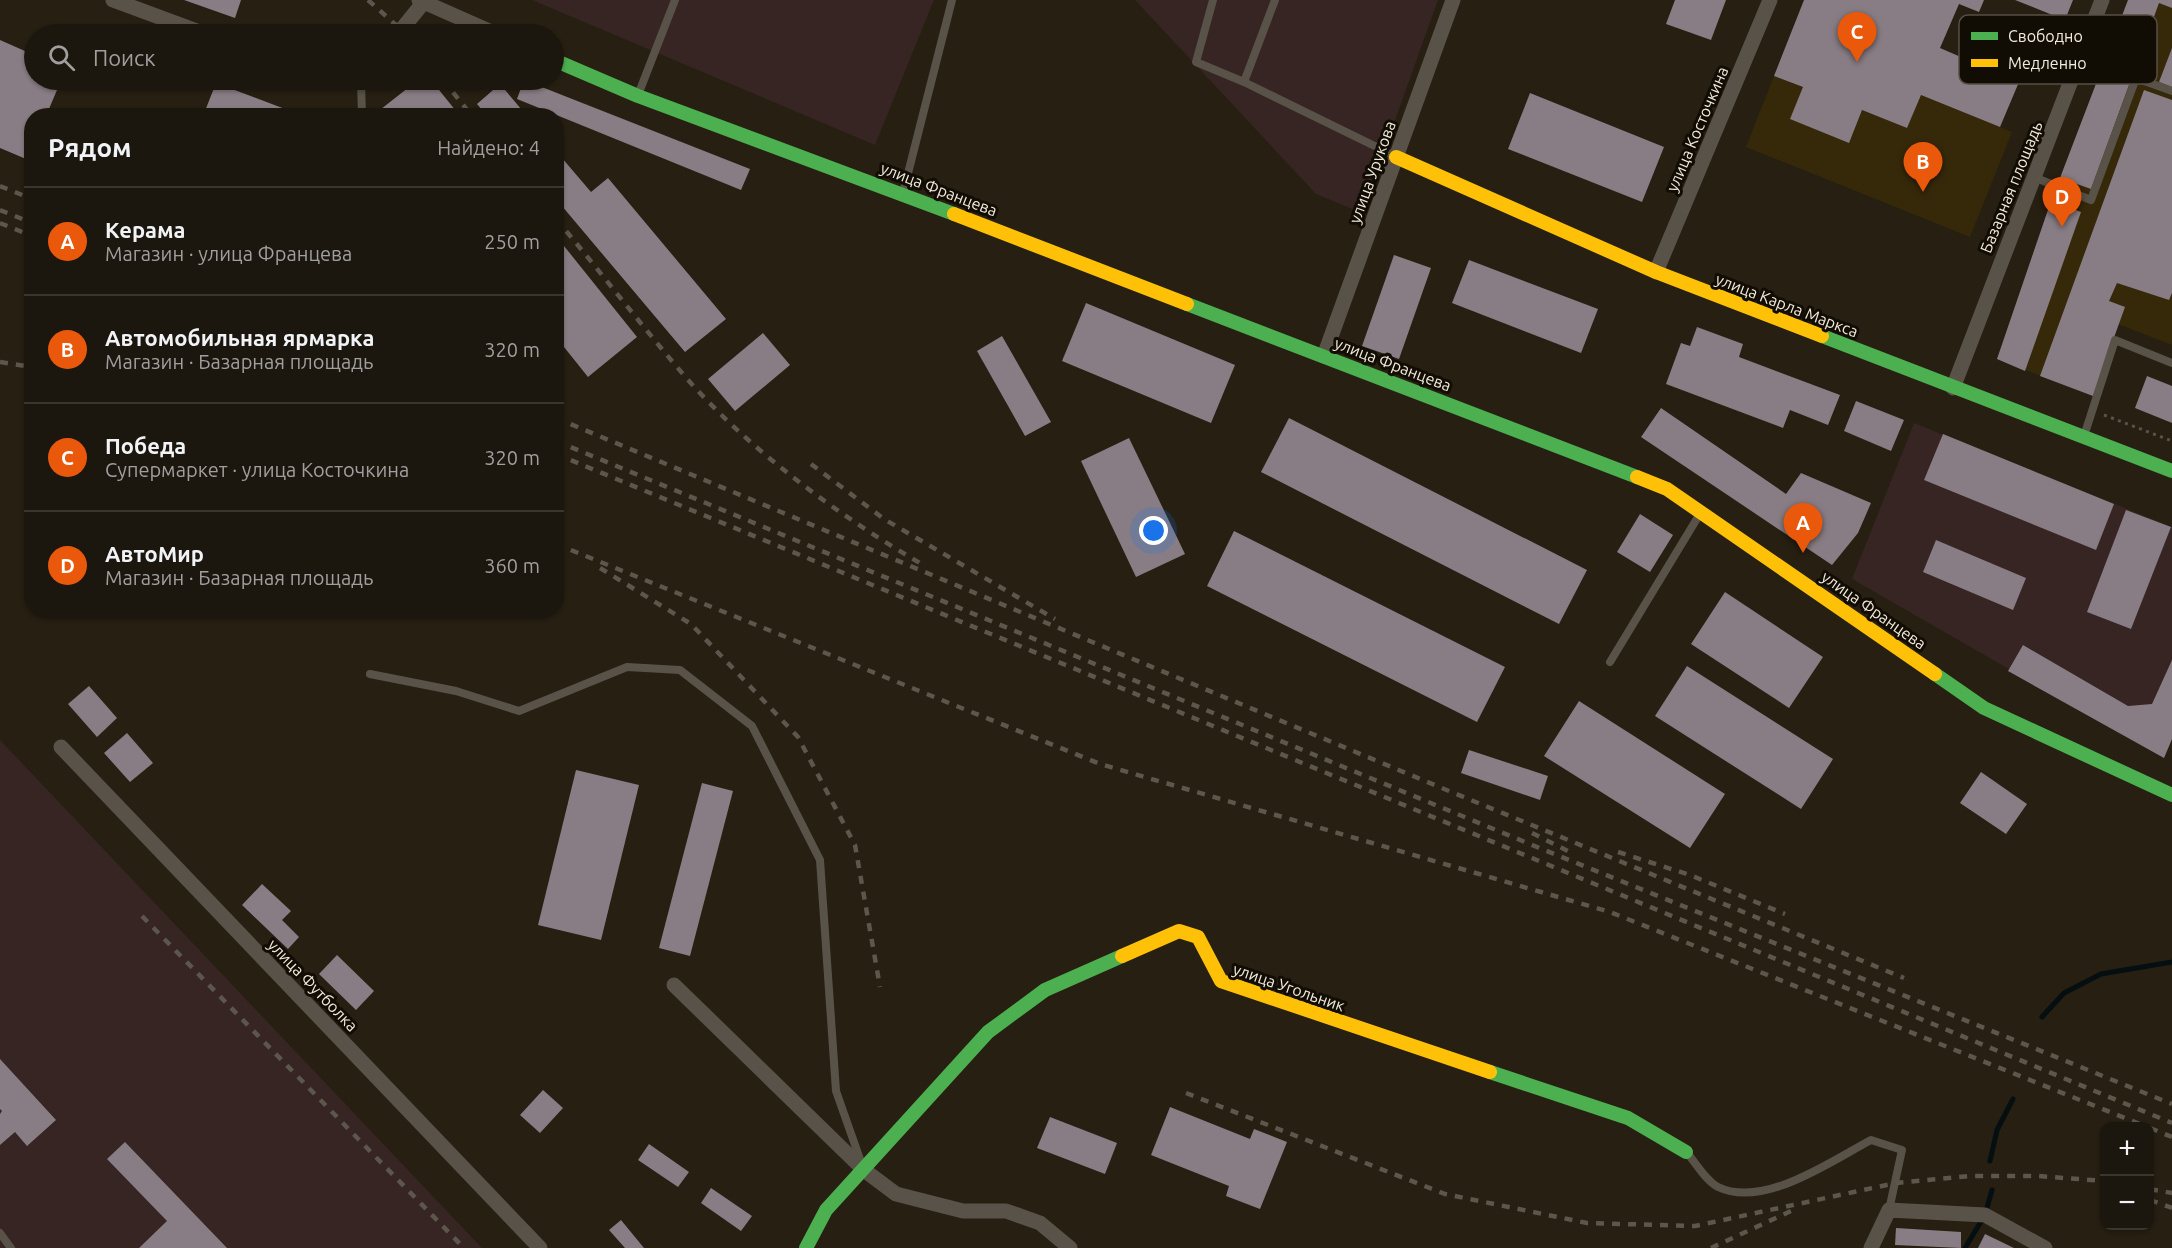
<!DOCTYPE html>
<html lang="ru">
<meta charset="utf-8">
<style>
body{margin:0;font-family:Ubuntu,sans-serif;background:#29241c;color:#f1f3f6}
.controls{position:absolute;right:18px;bottom:18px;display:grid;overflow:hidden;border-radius:12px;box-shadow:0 2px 4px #0004}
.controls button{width:54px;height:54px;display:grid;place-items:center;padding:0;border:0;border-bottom:2px solid #3a362e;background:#1c170e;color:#f1f3f6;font:30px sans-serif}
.you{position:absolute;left:1154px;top:531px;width:21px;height:21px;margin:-15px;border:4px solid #fff;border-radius:50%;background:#1a73e8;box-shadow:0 0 0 9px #1a73e833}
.badge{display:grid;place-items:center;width:39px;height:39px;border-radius:50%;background:#ea580c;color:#fff;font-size:20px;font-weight:700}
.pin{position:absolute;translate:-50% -50px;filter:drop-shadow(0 2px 3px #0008)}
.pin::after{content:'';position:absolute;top:32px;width:21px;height:18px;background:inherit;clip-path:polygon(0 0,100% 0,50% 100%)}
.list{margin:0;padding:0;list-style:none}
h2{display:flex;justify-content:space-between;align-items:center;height:78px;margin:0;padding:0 24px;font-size:26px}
h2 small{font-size:20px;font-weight:400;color:#a09f9e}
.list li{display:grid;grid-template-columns:39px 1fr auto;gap:18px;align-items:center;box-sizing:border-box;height:108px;padding:0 24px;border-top:2px solid #3a362e}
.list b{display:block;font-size:22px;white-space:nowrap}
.list p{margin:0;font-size:20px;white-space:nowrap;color:#a09f9e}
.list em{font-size:20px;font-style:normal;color:#a09f9e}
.icon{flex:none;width:33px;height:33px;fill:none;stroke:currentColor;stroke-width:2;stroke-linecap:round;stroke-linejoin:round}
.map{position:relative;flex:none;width:2172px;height:1248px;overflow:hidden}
.search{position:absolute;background:#1c170e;box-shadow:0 2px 4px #0004;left:24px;top:24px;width:540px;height:66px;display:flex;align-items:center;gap:15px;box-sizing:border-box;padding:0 21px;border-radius:33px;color:#a09f9e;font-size:22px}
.panel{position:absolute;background:#1c170e;box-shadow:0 2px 4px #0004;left:24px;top:108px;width:540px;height:510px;border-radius:24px}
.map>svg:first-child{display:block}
</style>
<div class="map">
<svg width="2172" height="1248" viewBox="0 0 2172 1248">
<rect width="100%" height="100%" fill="#261f12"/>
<g fill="#36290a">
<path d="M2128 0H2172V345L2118 324 2093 396 1997 359 2051 201Z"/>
<path d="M1774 76 1907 128 1921 95 2012 132 1970 237 1746 147Z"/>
</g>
<g fill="#362523">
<path d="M532 0H934L875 145Z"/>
<path d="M1135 0H1438L1362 213 1316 194Z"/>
<path d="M1914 423 2172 527V739L2164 758 1852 579Z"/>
<path d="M0 740 482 1248H0Z"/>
</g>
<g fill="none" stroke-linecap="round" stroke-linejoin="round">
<g stroke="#050e10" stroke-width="5">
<path d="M2042 1017 2064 993 2101 974 2172 962"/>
<path d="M1990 1161 1997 1130 2013 1099"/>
<path d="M1965 1248 1985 1215 1992 1190"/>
</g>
</g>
<g fill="#887d84">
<path d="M184 0H241L235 18Z"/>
<path d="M1675 0H1726L1711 40 1666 24Z"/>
<path d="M1804 0H1984L1979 12 1959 4 1940 48 2019 82 2000 127 1921 95 1907 128 1862 110 1849 143 1790 119 1803 87 1774 76Z"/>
<path d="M2015 0H2073L2065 20Z"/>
<path d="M2128 0H2172V8L2159 3 2091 189 2060 178Z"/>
<path d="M0 40 34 55V70L31 78 57 90 46 116H32V148L26 159 0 148Z"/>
<path d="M2172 48V87L2159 82Z"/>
<path d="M418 80H431L460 116H379L376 113Z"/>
<path d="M524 80 750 169 741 190 517 99Z"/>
<path d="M216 83 301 115V116H203Z"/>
<path d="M500 84 527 116H487L477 104Z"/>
<path d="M2144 90 2172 100V293L2169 300 2117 283 2109 301 2125 307 2093 396 2040 376Z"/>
<path d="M1530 93 1664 147 1642 202 1508 149Z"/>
<path d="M556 151 591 192 608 178 726 319 685 352 556 199Z"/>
<path d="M2051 201 2081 212 2025 371 1997 359Z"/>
<path d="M556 236 637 337 588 377 556 337Z"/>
<path d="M1394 255 1431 268 1399 359 1362 346Z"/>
<path d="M1469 260 1598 309 1581 353 1452 303Z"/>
<path d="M1086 303 1235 365 1211 423 1062 361Z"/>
<path d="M1697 327 1743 344 1739 357 1840 395 1828 425 1790 410 1783 428 1666 384 1681 343 1690 346Z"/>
<path d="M763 333 790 365 735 411 708 379Z"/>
<path d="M1002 336 1051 422 1025 436 977 351Z"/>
<path d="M2147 376 2172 386V423L2135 408Z"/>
<path d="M1856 401 1904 420 1891 451 1844 431Z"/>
<path d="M1661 408 1786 494 1801 473 1871 503 1858 533 1832 565 1641 437Z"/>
<path d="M1289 418 1587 570 1559 624 1261 472Z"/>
<path d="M1943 434 2114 504 2096 550 1924 480Z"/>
<path d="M1129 438 1185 554 1136 577 1081 461Z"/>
<path d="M2126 510 2171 527 2131 629 2087 612Z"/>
<path d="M1640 514 1673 535 1650 572 1617 552Z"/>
<path d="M1234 531 1505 667 1477 722 1207 586Z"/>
<path d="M1936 540 2026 578 2013 610 1923 572Z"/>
<path d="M1725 592 1823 657 1789 708 1691 644Z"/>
<path d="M2023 645 2128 706 2152 704 2172 660V739L2164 758 2008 671Z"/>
<path d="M1687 666 1833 759 1801 809 1655 716Z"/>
<path d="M89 686 117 718 97 737 68 704Z"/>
<path d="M1579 701 1725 794 1690 848 1544 756Z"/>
<path d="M127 733 153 763 130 782 104 753Z"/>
<path d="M1469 750 1548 776 1540 800 1461 773Z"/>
<path d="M576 770 639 785 601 940 538 925Z"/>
<path d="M1981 772 2027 804 2006 834 1960 803Z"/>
<path d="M702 783 733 791 690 956 659 948Z"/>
<path d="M262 884 291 911 282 920 299 937 288 949 242 905Z"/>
<path d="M337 955 374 991 356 1010 319 974Z"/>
<path d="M0 1059 56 1120 27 1146 15 1132 0 1145V1114L2 1111 0 1109Z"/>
<path d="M543 1090 563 1108 540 1133 520 1115Z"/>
<path d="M1170 1107 1250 1139 1254 1129 1287 1142 1260 1209 1226 1196 1229 1186 1151 1155Z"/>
<path d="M1050 1117 1117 1143 1105 1174 1037 1148Z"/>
<path d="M125 1142 227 1248H139L167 1221 107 1159Z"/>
<path d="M649 1144 689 1172 678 1187 638 1160Z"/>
<path d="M711 1188 752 1216 741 1231 701 1203Z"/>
<path d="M621 1220 644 1248H625L609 1230Z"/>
<path d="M1896 1228 1961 1232V1248L1895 1245Z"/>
<path d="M1985 1234 2014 1248H1978Z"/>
</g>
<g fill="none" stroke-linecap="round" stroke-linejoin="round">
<path stroke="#58544a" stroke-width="3" stroke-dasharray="3 4.5" stroke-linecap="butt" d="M2104 415 2172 441"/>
<g stroke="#585248" stroke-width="8">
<path d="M1213 0 1196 62 1244 82"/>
<path d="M1275 0 1244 82 1395 156"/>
<path d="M361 80 362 116"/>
<path d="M638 95 675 0"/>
<path d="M2036 178 2091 200 2136 78 2172 91"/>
<path d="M903 193 952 0"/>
<path d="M2084 436 2115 340 2172 363"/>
<path d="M1610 662 1701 512"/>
<path d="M370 674 456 691 519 711 627 667 680 670 752 726 820 860 836 1091 861 1162"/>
<path d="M1687 1153C1696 1163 1706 1181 1718 1187 1764 1209 1831 1161 1871 1140L1902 1150 1889 1210"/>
<path d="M0 1233 11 1248"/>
</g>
<g stroke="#585248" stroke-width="15">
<path d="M113 0 205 34"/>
<path d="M419 0 496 34"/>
<path d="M379 34 402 29 423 3"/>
<path d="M1656 272 1770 0"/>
<path d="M1324 356 1453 0"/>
<path d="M1953 388 2102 0"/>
<path d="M61 747 540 1248"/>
<path d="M674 985 864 1170 896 1194 963 1211H1006L1040 1223 1070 1248"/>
<path d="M1871 1248 1889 1210 1985 1215 2045 1248"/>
</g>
<g stroke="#4caf50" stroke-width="14">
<path d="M554 60 638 96 954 214"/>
<path d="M1187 304 1637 477"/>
<path d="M1822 336 2172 471"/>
<path d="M1935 674 1984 708 2172 795"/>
<path d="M1490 1072 1628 1118 1686 1152"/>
<path d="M806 1248 826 1210 988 1032 1045 990 1122 956"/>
</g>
<g stroke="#ffc107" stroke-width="14">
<path d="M1396 157 1656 272 1822 336"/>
<path d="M954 214 1187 304"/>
<path d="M1637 477 1667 489 1935 674"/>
<path d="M1122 956 1179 931 1198 937 1221 981 1490 1072"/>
</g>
<g stroke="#5c564c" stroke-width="4.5" stroke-dasharray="8 8" stroke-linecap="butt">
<path d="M368 0 406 34"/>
<path d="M443 80 472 116"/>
<path d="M0 186 32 199"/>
<path d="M0 210 32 223"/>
<path d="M556 219C601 272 643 328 689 381 751 451 839 516 920 563"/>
<path d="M0 223 32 236"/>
<path d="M0 362 32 367"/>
<path d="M556 418 1449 791 1904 978"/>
<path d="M556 441 1537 847 2172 1104"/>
<path d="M556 454 2172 1123"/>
<path d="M811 464 884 519 1055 619"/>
<path d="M556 544 1100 764 1610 912 2145 1126"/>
<path d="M600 568 691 624 798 737 855 845 880 987"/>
<path d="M1532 833 1570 852"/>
<path d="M1618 852 1690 875 1785 914"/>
<path d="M142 916 464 1248"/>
<path d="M1186 1093 1445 1194 1587 1223 1695 1226 1896 1183 1969 1176H2038L2104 1181"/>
<path d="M2150 1128 2172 1137"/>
<path d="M2150 1189 2172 1193"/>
<path d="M2150 1200 2172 1208"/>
<path d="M1711 1248 1791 1211"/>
</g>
</g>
<g text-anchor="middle" stroke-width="6" stroke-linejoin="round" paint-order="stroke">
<g font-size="16" fill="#f2eadc" stroke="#120d04">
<text transform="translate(1697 129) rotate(-67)" y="6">улица Косточкина</text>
<text transform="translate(1372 172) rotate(-70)" y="6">улица Урукова</text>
<text transform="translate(2011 187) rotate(-68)" y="6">Базарная площадь</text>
<text transform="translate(939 189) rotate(21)" y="6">улица Францева</text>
<text transform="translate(1787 305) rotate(21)" y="6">улица Карла Маркса</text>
<text transform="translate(1393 364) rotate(21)" y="6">улица Францева</text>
<text transform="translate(1874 610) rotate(35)" y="6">улица Францева</text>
<text transform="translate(313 985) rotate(46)" y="6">улица Футболка</text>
<text transform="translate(1289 987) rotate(19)" y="6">улица Угольник</text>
</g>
</g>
<rect x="1959" y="15" width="198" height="69" rx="9" fill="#120d04" stroke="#554f45" stroke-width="1.5"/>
<rect x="1971" y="32" width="27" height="8" fill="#4caf50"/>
<rect x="1971" y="59" width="27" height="8" fill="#ffc107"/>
<g font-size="16" fill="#f2eadc">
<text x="2008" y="42">Свободно</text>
<text x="2008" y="69">Медленно</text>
</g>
</svg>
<div class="controls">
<button>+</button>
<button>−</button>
</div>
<div class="you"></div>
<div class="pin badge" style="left:1803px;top:553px">A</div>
<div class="pin badge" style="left:1923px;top:192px">B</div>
<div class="pin badge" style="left:1857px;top:62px">C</div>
<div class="pin badge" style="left:2062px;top:227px">D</div>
<div class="search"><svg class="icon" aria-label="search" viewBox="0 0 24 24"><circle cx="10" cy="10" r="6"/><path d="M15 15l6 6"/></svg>Поиск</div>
<section class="panel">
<h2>Рядом<small>Найдено: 4</small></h2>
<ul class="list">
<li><span class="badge">A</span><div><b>Керама</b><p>Магазин · улица Францева</p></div><em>250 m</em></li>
<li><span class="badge">B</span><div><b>Автомобильная ярмарка</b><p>Магазин · Базарная площадь</p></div><em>320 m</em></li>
<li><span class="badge">C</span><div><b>Победа</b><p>Супермаркет · улица Косточкина</p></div><em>320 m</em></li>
<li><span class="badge">D</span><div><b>АвтоМир</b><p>Магазин · Базарная площадь</p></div><em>360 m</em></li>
</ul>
</section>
</div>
